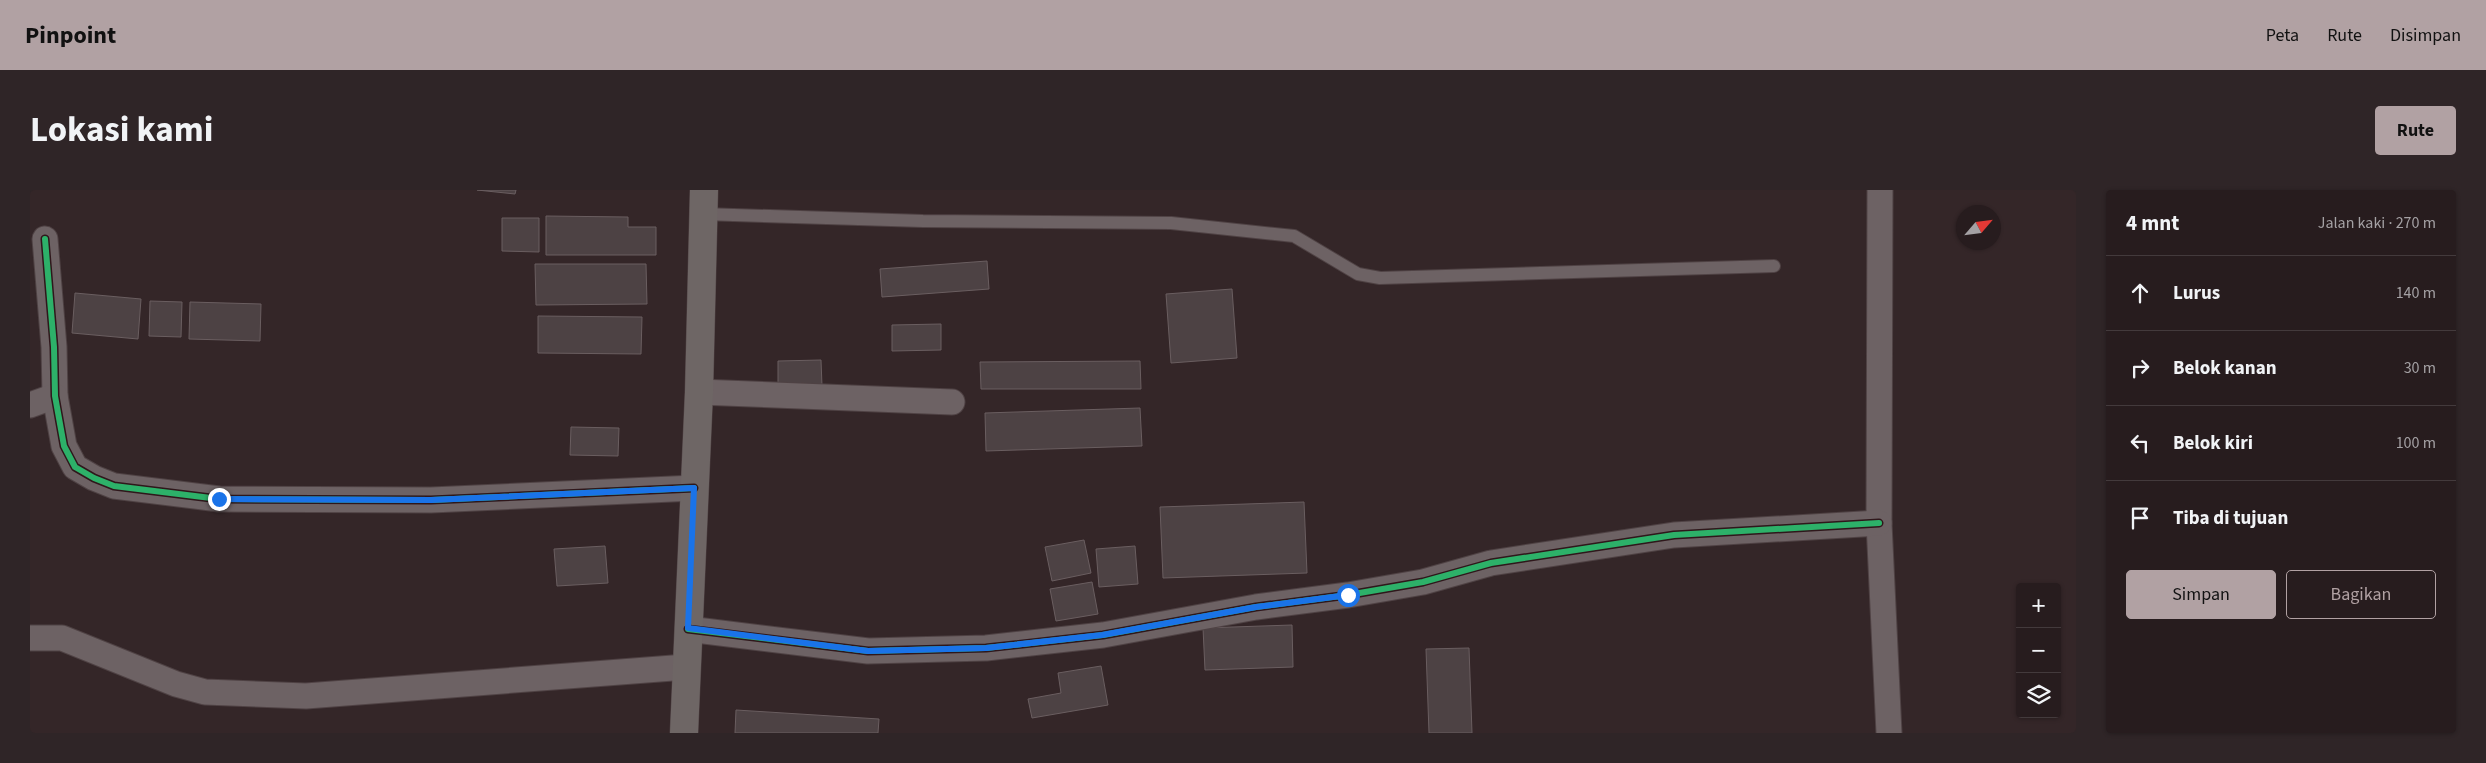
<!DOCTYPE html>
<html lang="id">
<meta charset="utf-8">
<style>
body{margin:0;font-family:"Source Sans 3",sans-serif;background:#2f2527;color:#f1f3f6}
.controls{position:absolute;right:15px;bottom:15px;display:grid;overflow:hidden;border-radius:5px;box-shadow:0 1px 4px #0004}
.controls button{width:45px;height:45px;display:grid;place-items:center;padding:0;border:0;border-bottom:1px solid #433a3c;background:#271c1e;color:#f1f3f6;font:25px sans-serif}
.compass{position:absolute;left:1926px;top:15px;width:45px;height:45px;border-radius:50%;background:#271c1e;box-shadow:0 1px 4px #0004;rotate:62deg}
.stop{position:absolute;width:15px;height:15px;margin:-11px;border:4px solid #1a73e8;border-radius:50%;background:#fff}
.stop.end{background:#1a73e8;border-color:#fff;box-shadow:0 1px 5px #0008}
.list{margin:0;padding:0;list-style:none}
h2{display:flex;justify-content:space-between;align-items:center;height:65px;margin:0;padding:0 20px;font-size:21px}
h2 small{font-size:16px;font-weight:400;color:#a4a1a4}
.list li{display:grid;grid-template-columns:32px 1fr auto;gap:15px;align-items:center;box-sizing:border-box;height:75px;padding:0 20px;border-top:1px solid #433a3c}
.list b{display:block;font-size:19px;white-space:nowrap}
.list em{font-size:16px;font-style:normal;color:#a4a1a4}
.actions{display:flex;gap:10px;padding:15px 20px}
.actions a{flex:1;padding:11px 0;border:1px solid #b1a1a3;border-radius:5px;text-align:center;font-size:18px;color:#b1a1a3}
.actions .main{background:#b1a1a3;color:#111}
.icon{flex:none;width:28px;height:28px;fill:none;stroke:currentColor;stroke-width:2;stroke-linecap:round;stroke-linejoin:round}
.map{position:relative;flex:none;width:2046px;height:543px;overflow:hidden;border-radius:5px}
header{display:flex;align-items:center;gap:30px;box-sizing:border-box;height:70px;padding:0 25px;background:#b1a1a3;color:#111}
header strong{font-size:24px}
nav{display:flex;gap:28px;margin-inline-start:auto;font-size:18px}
.intro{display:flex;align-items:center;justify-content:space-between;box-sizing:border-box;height:120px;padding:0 30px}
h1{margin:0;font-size:35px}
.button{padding:12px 22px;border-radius:5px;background:#b1a1a3;color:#111;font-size:18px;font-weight:700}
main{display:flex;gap:30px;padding:0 30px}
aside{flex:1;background:#271c1e;border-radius:5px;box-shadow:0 1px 4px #0004}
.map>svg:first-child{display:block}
</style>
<header>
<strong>Pinpoint</strong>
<nav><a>Peta</a><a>Rute</a><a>Disimpan</a></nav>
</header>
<div class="intro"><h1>Lokasi kami</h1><a class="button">Rute</a></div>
<main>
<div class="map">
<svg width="2046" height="543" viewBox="0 0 2046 543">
<rect width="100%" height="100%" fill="#342628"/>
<g fill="#4d4244" stroke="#6a5e60">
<path d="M447 0H486L485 4Z"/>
<path d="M516 26 598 27V37H626V65H516Z"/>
<path d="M472 28H509V62L472 61Z"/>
<path d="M957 71 959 99 852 107 850 79Z"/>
<path d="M505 74H616L617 114 506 115Z"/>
<path d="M1202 99 1207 168 1141 173 1136 104Z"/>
<path d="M45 103 111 109 108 149 42 143Z"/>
<path d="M120 111 152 112 151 147 119 146Z"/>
<path d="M160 112 231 114 230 151 159 149Z"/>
<path d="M508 126 612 127 611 164 508 163Z"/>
<path d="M911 134V160L862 161V135Z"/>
<path d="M791 170 792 196H748V171Z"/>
<path d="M1110 171 1111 199H951L950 172Z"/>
<path d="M1110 218 1112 256 956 261 955 223Z"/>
<path d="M541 237 589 238 588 266 540 265Z"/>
<path d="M1274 312 1277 383 1133 388 1130 317Z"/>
<path d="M1054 350 1061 383 1022 391 1015 357Z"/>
<path d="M575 356 578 393 527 396 524 359Z"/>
<path d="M1105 356 1108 394 1069 397 1066 359Z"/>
<path d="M1062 392 1068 424 1026 431 1020 399Z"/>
<path d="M1262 435 1263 477 1175 480 1173 438Z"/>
<path d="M1439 458 1442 543H1399L1396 459Z"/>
<path d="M1071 476 1078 515 1002 528 998 509 1031 503 1028 483Z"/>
<path d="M706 520 849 529 848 543H705Z"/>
</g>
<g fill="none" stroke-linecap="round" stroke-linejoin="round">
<defs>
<path id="lane" d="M673 24 893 31 1141 33 1264 46 1328 84 1350 88 1744 76"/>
<g id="street">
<path d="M1850 0 1849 333 1859 543"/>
<path d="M15 49 24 157 25 206 34 256 45 277 64 288 84 296 189 309 401 310 664 298"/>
<path d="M669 202 922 212"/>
<path d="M0 215 25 206"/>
<path d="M658 439 838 461 956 458 1073 445 1226 417 1318 405 1393 392 1461 373 1644 345 1849 333"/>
<path d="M0 448H32L146 494 175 502 276 506 656 477"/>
</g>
<path id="secondary" d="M654 543 669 202 674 0"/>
</defs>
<use href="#lane" stroke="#4f4244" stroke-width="14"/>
<use href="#street" stroke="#4f4244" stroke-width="27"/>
<use href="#secondary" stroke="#4f4244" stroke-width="29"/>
<use href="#lane" stroke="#6d6264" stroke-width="12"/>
<use href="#street" stroke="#6d6264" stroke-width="25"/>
<use href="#secondary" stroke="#6e6665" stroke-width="28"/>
<defs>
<g id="cycleway">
<path d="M15 49 24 157 25 206 34 256 45 277 64 288 84 296 189 309 401 310 664 298"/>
<path d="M658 439 838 461 956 458 1073 445 1226 417 1318 405 1393 392 1461 373 1644 345 1849 333"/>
</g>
</defs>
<use href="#cycleway" stroke="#2f171b" stroke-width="9"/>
<use href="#cycleway" stroke="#2db169" stroke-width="6"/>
</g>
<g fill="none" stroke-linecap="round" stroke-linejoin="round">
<path stroke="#1a73e8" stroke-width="6" d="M189 309 401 310 664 298 658 438 838 461 956 458 1072 445 1226 417 1318 405"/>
</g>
</svg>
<div class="controls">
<button>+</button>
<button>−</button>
<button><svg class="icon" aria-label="layers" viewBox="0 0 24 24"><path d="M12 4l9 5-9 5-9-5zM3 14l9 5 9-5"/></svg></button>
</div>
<svg class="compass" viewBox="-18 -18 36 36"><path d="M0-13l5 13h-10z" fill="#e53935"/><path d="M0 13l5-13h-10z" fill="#a4a1a4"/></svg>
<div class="stop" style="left:1318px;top:405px"></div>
<div class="stop end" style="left:189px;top:309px"></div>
</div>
<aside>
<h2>4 mnt<small>Jalan kaki · 270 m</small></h2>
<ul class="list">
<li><svg class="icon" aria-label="ahead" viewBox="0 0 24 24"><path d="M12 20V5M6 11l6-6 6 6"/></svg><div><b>Lurus</b></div><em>140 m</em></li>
<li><svg class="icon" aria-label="right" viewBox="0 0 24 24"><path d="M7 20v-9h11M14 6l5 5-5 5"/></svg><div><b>Belok kanan</b></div><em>30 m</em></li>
<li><svg class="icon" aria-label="left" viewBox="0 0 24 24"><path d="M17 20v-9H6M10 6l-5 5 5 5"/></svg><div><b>Belok kiri</b></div><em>100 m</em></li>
<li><svg class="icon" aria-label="arrive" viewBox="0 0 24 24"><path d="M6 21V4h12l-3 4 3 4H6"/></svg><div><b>Tiba di tujuan</b></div></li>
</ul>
<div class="actions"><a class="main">Simpan</a><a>Bagikan</a></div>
</aside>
</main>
